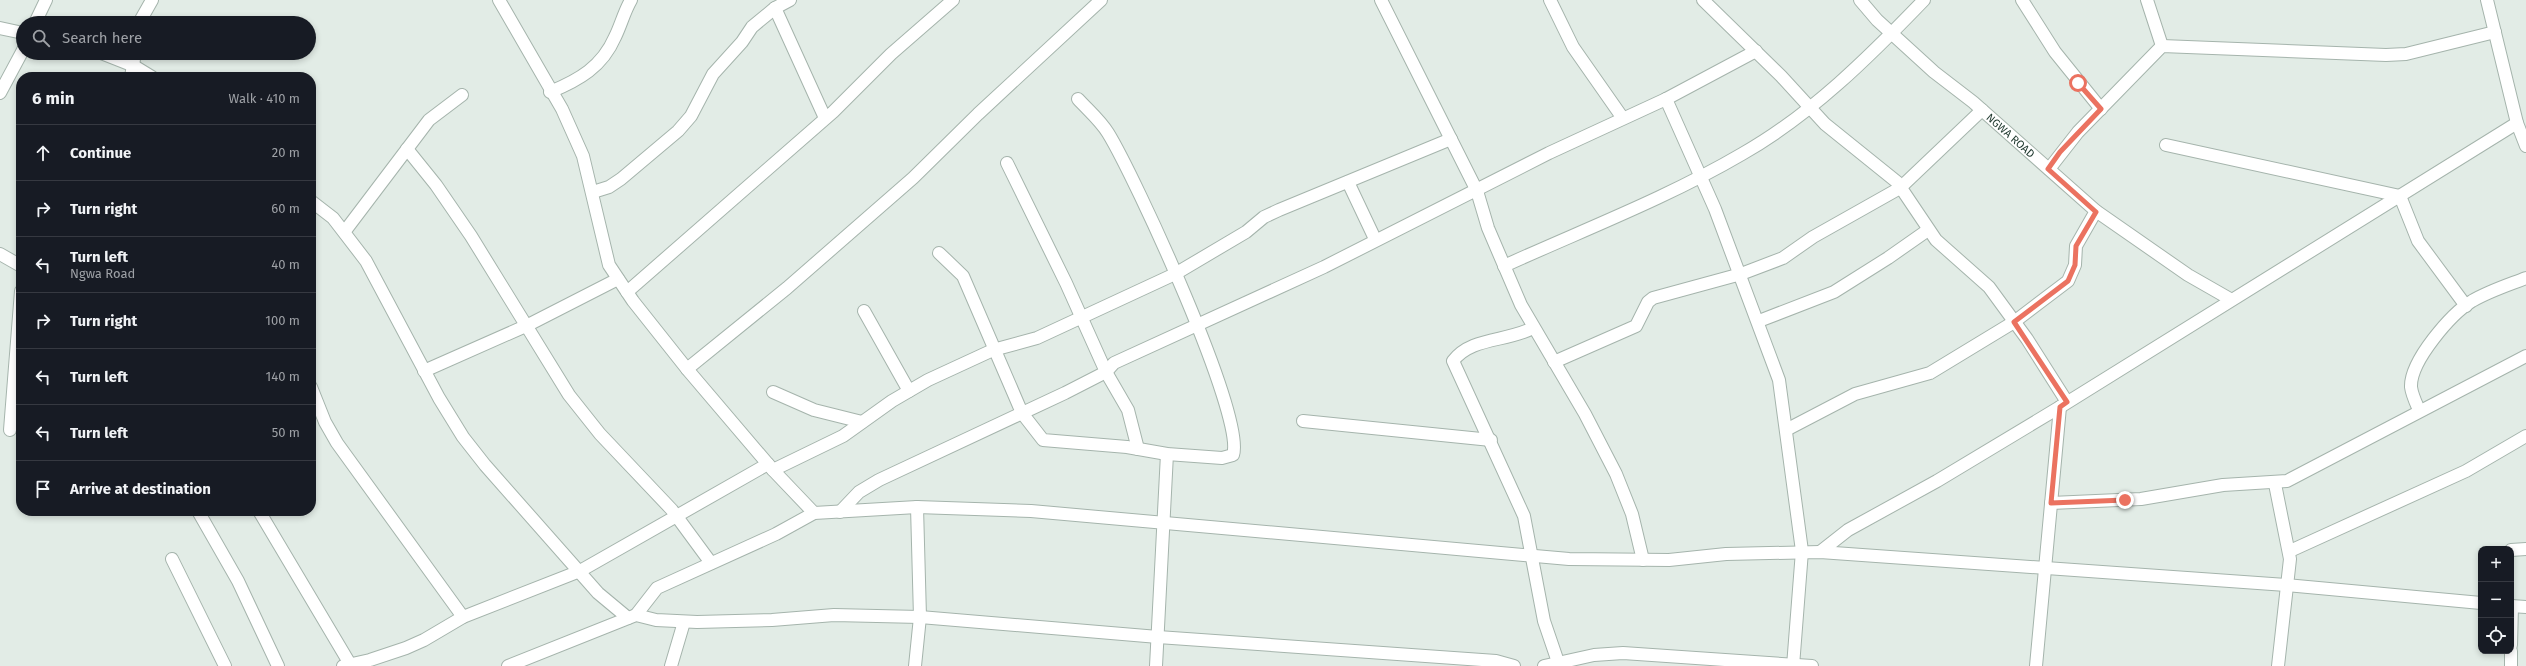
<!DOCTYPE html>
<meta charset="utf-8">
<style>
body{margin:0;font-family:"Fira Sans",sans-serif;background:#242831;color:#f1f3f6}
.controls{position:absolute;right:12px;bottom:12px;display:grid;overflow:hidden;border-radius:8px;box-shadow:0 2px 6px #0003}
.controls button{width:36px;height:36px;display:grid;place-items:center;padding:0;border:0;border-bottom:1px solid #363941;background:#171b24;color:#f1f3f6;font:20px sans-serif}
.stop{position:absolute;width:12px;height:12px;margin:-9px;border:3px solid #eb7260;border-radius:50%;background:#fff}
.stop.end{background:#eb7260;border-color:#fff;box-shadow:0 1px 4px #0008}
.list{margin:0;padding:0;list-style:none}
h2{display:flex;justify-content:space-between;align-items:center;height:52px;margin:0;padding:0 16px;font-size:17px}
h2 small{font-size:13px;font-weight:400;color:#9ea1a6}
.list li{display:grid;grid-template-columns:26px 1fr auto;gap:12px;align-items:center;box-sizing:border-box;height:56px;padding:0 16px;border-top:1px solid #363941}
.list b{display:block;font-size:15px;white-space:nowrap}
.list p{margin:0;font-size:13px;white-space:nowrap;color:#9ea1a6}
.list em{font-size:13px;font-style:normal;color:#9ea1a6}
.icon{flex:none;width:22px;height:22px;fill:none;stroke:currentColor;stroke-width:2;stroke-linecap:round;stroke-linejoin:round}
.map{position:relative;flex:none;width:2526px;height:666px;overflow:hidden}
.search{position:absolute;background:#171b24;box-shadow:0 2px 6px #0003;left:16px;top:16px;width:300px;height:44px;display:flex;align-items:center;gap:10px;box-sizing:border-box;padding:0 14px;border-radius:22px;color:#9ea1a6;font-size:15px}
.panel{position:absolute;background:#171b24;box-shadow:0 2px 6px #0003;left:16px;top:72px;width:300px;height:444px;border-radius:16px}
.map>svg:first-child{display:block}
</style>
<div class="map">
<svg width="2526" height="666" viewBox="0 0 2526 666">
<rect width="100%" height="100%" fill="#e2ece6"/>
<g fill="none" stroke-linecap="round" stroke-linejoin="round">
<defs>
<g id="minor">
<path d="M499 0 562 109 583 156 609 265 633 301 687 369 773 470 814 513"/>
<path d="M1381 0 1477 191 1488 228 1521 305 1585 414 1616 474 1632 514 1643 560"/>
<path d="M1550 0 1573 47 1622 117"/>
<path d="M1703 0 1781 76 1825 124 1897 182 1936 240 1989 287 2027 339 2067 402"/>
<path id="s1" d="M1860 0 1877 20 1934 72 1973 102 2096 211 2188 275 2230 299"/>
<path d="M2022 0 2055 52 2101 109"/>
<path d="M2147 0 2162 46"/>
<path d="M2487 0 2517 123 2526 146"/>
<path d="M775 8 825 118"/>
<path d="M35 23 46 0"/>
<path d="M139 23 152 0"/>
<path d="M0 28 23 33"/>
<path d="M101 53 134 66 152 77"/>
<path d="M131 77 135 53"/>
<path d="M550 92C579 80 602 67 615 37 621 25 624 12 631 0"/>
<path d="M0 93 23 50"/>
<path d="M1666 99 1715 209 1779 380 1802 551 1793 666"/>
<path d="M2166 145 2400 196 2418 241 2466 306"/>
<path d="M407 149 436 185 471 236 569 395 600 434 672 510 711 563"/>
<path d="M1007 163 1066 283 1106 372 1128 410 1138 449"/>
<path d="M2049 169 2078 132 2162 46 2386 55 2406 54 2495 32"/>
<path d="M1348 182 1375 239"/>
<path d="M593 192 609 187 621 179 678 131 691 116 713 74 742 42 752 27 775 8 790 0"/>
<path d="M311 201 333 218 366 261 439 398 463 437 485 465 598 593 628 618"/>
<path d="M345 231 429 120 462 95"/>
<path d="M939 253 963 276 1022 413 1043 440 1127 447 1167 454 1222 458 1233 455C1246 417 1134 175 1108 133 1100 120 1088 110 1078 99"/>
<path d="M0 254 21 266"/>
<path d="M1504 266C1583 230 1667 198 1742 154 1811 115 1870 56 1924 0"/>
<path d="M627 292 833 112 891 54 953 0"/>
<path d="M864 311 909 391"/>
<path d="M1759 321 1834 292 1888 258 1928 230"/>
<path d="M1533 328C1506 342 1471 337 1453 361L1524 516 1544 621 1558 662"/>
<path d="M1554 362 1636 326 1648 302 1653 298 1741 274 1783 258 1813 237 1900 188 1982 110"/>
<path d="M687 369 787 288 913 178 978 114 1101 0"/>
<path d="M424 371 528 325 618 279"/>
<path d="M311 387 325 422 337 443 463 617"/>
<path d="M773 392 814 410 862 422"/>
<path d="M2419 410C2416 403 2412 395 2411 387 2410 361 2451 314 2472 301 2489 291 2508 285 2526 278"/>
<path d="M1303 421 1491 440"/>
<path d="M10 430 21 291"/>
<path d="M1786 430 1855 394 1930 373 2014 322 2068 281 2075 265 2076 246 2096 211"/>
<path d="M773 470 843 436 892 401 928 380 993 350 1037 338 1175 274 1246 232 1264 217 1279 210 1451 139"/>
<path d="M2275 484 2290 559 2278 666"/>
<path d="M2051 503 2141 499 2223 485 2287 481 2526 356"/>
<path d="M198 511 238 581 278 666"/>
<path d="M259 511 350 664"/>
<path d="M840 512 859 492 879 480 1065 393 1106 372 1114 363 1324 267 1549 153 1666 99 1756 51"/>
<path d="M2511 550 2526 549"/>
<path d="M2290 551 2466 471 2526 436"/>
<path d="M1820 552 1848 530 1937 481 2060 407 2517 123"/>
<path d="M172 559 225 666"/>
<path d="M2511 606 2526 607"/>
<path d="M636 615 657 588 776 534 814 513 917 507 1031 511 1569 559 1669 560 1726 554 1820 552 2286 585 2481 603"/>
<path d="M2511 645 2512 606"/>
<path d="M343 666 370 660 406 648 424 640 463 617 580 571 768 464"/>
<path d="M508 666 636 615 656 620 697 622 772 620 834 615 920 617 1158 637 1496 661 1514 666"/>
<path d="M671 666 684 622"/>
<path d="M915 666 920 617 917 507"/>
<path d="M1156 666 1167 454"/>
<path d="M1544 666 1594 655 1623 653 1812 666"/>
<path d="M2036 666 2060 407"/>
<path d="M2511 666V651"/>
</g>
</defs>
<use href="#minor" stroke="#a5b4ac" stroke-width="14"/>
<use href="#minor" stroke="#fff" stroke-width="12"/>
</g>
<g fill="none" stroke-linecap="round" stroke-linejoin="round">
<path stroke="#eb7260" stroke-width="5" d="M2078 83 2101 109 2060 152 2048 169 2096 212 2076 246 2075 265 2068 281 2014 322 2067 402 2060 407 2051 503 2125 500"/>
</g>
<g text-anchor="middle" stroke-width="3" stroke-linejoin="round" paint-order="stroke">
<g font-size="11" fill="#233c32" stroke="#f2f8f5">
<text dy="4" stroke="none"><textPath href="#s1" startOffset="203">NGWA ROAD</textPath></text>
</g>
</g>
</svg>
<div class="controls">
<button>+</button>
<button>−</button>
<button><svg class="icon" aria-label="locate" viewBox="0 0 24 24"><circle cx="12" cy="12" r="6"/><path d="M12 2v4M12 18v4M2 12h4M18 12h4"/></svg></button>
</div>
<div class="stop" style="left:2078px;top:83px"></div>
<div class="stop end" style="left:2125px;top:500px"></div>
<div class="search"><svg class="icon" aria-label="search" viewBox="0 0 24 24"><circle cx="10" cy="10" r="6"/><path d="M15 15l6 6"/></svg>Search here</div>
<section class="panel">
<h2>6 min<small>Walk · 410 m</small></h2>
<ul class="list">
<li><svg class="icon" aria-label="ahead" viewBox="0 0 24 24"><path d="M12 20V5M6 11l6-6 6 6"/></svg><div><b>Continue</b></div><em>20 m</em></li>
<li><svg class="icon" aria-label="right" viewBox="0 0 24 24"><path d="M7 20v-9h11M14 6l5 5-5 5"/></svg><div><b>Turn right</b></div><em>60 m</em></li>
<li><svg class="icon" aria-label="left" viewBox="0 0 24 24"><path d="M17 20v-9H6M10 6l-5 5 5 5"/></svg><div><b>Turn left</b><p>Ngwa Road</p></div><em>40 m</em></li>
<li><svg class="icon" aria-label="right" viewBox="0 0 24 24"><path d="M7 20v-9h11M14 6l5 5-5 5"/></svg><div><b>Turn right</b></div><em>100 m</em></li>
<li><svg class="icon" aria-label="left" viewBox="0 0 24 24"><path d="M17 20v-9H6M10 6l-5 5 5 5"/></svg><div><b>Turn left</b></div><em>140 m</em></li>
<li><svg class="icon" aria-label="left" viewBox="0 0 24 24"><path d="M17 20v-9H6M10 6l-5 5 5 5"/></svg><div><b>Turn left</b></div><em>50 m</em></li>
<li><svg class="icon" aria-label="arrive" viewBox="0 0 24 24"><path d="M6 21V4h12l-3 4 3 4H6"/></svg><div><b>Arrive at destination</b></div></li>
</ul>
</section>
</div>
